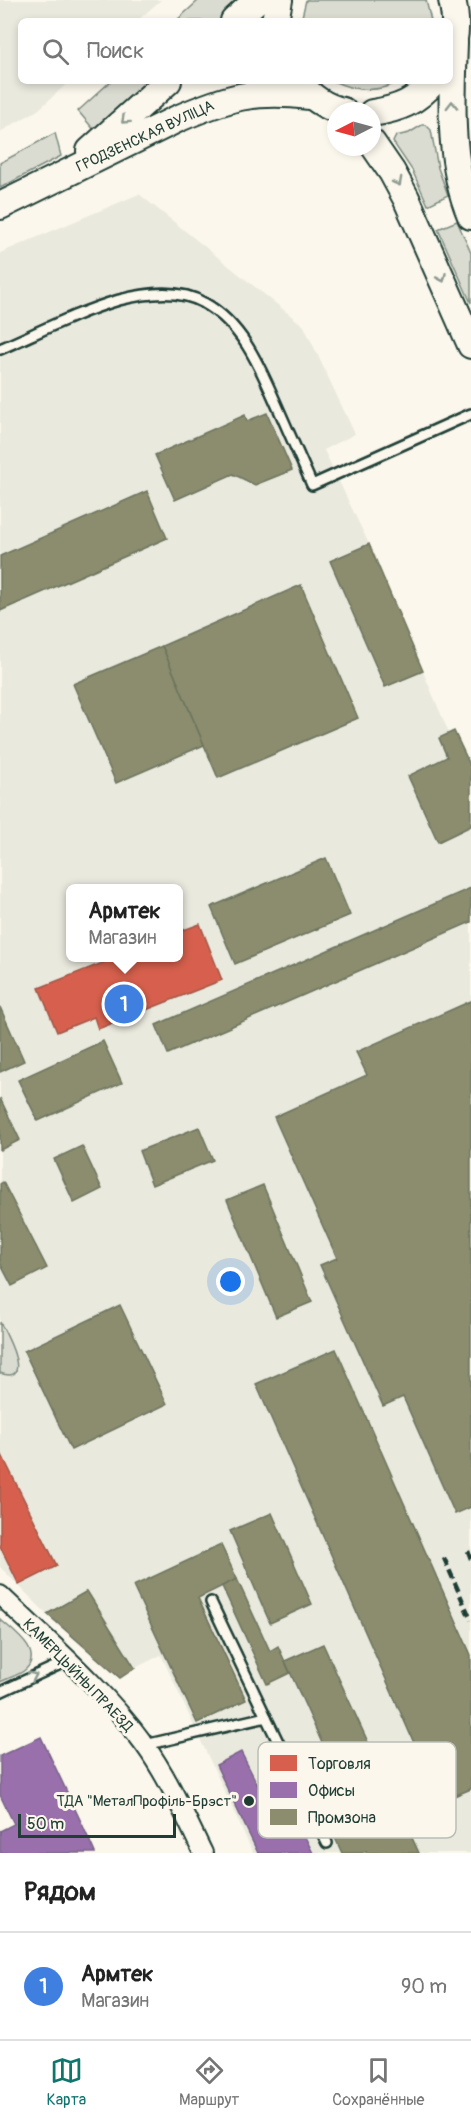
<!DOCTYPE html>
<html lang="ru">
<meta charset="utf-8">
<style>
body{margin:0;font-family:Pangolin,sans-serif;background:#f6f6f6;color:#222}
.compass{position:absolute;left:327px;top:102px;width:54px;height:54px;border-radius:50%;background:#fff;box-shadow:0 3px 9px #0003;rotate:264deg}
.scale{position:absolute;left:18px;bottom:15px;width:158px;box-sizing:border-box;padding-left:6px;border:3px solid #1f3d34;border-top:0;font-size:16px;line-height:21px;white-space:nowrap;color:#1f3d34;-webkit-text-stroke:4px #fbf7ec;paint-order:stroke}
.you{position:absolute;left:231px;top:1282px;width:21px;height:21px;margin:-15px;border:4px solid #fff;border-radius:50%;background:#1a73e8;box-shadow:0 0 0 9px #1a73e833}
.badge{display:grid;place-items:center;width:39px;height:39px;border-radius:50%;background:#0f766e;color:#fff;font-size:20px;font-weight:700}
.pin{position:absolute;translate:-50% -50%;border:3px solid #fff;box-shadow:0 2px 6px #0006}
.popup{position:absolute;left:66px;top:884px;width:117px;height:78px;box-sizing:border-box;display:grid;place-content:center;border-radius:9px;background:#fff;filter:drop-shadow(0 2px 4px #0005);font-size:20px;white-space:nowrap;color:#767676}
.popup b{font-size:22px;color:#222}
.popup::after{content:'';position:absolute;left:50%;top:100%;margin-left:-12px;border:12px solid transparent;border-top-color:#fff}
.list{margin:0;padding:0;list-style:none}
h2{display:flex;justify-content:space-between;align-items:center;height:78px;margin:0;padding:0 24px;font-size:26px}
h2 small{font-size:20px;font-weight:400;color:#767676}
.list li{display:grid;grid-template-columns:39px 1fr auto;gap:18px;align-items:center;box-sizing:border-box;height:108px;padding:0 24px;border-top:2px solid #e0e0e0}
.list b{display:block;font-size:22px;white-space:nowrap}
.list p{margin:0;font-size:20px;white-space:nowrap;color:#767676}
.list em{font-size:20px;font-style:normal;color:#767676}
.icon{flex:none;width:33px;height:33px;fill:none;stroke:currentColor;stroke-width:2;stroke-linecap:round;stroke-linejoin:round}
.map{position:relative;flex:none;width:471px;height:1853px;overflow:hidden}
.search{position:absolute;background:#fff;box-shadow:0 3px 9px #0003;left:18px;right:18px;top:18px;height:66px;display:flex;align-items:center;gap:15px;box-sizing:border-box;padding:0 21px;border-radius:9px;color:#767676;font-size:22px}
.sheet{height:186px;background:#fff}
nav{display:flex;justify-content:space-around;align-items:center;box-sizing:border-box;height:84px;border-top:2px solid #e0e0e0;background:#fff;font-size:16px;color:#767676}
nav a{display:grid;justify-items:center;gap:3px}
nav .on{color:#0f766e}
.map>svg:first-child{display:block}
</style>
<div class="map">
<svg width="471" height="1853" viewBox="0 0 471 1853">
<rect width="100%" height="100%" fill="#fbf7ec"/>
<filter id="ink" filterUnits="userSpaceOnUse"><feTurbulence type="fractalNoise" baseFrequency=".0167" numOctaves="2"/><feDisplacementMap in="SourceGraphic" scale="12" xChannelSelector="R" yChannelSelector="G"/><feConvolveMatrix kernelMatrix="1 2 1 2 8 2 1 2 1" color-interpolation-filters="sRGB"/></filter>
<g filter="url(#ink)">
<g fill="#eae9de" fill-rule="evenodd">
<path d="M0 0H161L137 21H21V81H70L38 110 0 132Z"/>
<path d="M139 194 304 326 355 434 324 450 369 544 449 733 454 731 471 767V1853H253L161 1655 135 1668 120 1678 47 1614 0 1567V253ZM70 888H178V958H70Z"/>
</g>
<g fill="#dbdcd1" stroke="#7d8c82" stroke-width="1.5">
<path d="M199 0H244L220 21H176Z"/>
<path d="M306 0H426L431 21H301Z"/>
<path d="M111 81H152L95 131 78 111Z"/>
<path d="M333 81H399C377 94 355 91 333 81Z"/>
<path d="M422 125H426L431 130 438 168 448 195 428 205 412 170 393 142 396 136 409 133Z"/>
<path d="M55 133 61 156 0 188V163Z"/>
<path d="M457 221 471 253V303L438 229Z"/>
<path d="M0 1322C5 1332 35 1386 0 1373Z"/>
<path d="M0 1619C11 1630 44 1651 26 1669 20 1675 8 1678 0 1682Z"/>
</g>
<g fill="#d6604d" stroke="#9f5646" stroke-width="1.5">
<path d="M200 924 222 980 98 1029 94 1017 57 1032 39 988 115 958H178V932Z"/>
<path d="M0 1451 57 1566 19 1585 0 1546Z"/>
</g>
<g fill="#9970ab" stroke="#746187" stroke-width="1.5">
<path d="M41 1737 83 1826 95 1853H0V1831L14 1824 0 1795V1756Z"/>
<path d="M241 1752 273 1815 290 1807 313 1853H258L216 1765Z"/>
</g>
<g fill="#8c8c6e" stroke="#6b745d" stroke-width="1.5">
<path d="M267 413 292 470 255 485 233 474 175 500 155 455 245 415 247 421Z"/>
<path d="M147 491 167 538 0 611V556Z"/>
<path d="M369 544 423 671 385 687 330 561Z"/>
<path d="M301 585 358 718 218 778 162 646Z"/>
<path d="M162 646 204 745 116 783 73 684Z"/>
<path d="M454 731 471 767V826L438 842 408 776 447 757 439 738Z"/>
<path d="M326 858 350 915 235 964 211 907Z"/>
<path d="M471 888V922L168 1054 156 1025Z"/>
<path d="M471 1001V1507L455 1514 403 1397 383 1406 320 1265 337 1258 274 1117 367 1075 356 1052Z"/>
<path d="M0 1007 24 1061 0 1072Z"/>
<path d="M103 1041 122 1083 38 1121 18 1080Z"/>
<path d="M0 1098 20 1140 0 1150Z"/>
<path d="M199 1127 213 1160 152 1185 139 1151Z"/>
<path d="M82 1146 102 1189 74 1203 54 1159Z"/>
<path d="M3 1182 47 1268 12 1286 0 1263V1184Z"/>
<path d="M263 1185 312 1302 276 1317 227 1200Z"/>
<path d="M120 1305 167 1404 71 1450 24 1351Z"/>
<path d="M336 1349 471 1655V1789L440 1802 256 1384Z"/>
<path d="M272 1513 312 1604 270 1623 230 1531Z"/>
<path d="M221 1545 237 1579 198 1598 246 1700 197 1723 133 1586Z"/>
<path d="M237 1579 270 1651 278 1646 290 1673 267 1684 222 1586Z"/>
<path d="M87 1591 135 1668 120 1678 47 1614Z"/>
<path d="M323 1644 419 1853H367L366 1851 362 1853H342L306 1775 331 1763 285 1661Z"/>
</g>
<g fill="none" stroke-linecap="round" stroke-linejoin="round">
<defs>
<g id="lane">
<path d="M0 349C39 332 78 312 119 300 146 293 179 288 204 303 244 325 261 370 279 410 290 435 301 460 312 485L471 414"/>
<path d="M211 1602 266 1717"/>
<path d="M0 1692 67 1661"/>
<path d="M145 1745 266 1717 327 1843"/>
</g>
<path id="street" d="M0 1595C49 1642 104 1689 144 1744 168 1777 185 1816 203 1853"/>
<g id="secondary">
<path d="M234 21 257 0"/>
<path d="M275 21 279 0"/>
<path d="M454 43C452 100 448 162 471 216"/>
<path d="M450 52C457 36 456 17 452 0"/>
<path d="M299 83C310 96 326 108 343 111"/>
<path d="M372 113C399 109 416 102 434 81"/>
<path d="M372 143 392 172 406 198 471 345"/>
<path d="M90 151 168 81"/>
<path d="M0 206 177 119C228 97 254 89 310 96"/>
</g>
</defs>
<use href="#lane" stroke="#1f3d34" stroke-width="14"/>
<use href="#street" stroke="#1f3d34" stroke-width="22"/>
<use href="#secondary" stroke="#1f3d34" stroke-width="30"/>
<use href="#lane" stroke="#fbf7ec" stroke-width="9"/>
<use href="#street" stroke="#fbf7ec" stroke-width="18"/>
<use href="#secondary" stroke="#fbf7ec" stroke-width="26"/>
<g stroke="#1f3d34" stroke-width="4.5" stroke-dasharray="9 4.5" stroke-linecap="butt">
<path d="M468 1551 471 1559"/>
<path d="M444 1558 471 1620"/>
</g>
</g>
<defs><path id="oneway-chevron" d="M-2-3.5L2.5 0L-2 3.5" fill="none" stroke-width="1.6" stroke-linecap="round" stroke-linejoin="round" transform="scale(1.5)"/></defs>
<g stroke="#8d9a90">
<use href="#oneway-chevron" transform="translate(452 105) rotate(-90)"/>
<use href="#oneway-chevron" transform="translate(125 120) rotate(138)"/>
<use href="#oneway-chevron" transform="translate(398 182) rotate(62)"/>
<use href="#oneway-chevron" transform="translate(442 278) rotate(66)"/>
<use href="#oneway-chevron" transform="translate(33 1676) rotate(-25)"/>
</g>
</g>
<circle fill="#1f3d34" stroke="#fbf7ec" stroke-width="2" cx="249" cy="1801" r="6"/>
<g text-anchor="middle" stroke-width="6" stroke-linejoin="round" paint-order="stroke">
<g font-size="15" fill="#1f3d34" stroke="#fbf7ec">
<text transform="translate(145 136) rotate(-25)" y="5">ГРОДЗЕНСКАЯ ВУЛІЦА</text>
<text transform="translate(78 1675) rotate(46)" y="5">КАМЕРЦЫЙНЫ ПРАЕЗД</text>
</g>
<g font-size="15" fill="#1f3d34" stroke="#fbf7ec" text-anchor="end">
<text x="237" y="1806">ТДА "МеталПрофіль-Брэст"</text>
</g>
</g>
<rect x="258" y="1742" width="198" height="96" rx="9" fill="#fbf7ec" stroke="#b9bfb5" stroke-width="1.5"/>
<rect x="270" y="1755" width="27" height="16" fill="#d6604d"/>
<rect x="270" y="1782" width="27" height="16" fill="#9970ab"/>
<rect x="270" y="1809" width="27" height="16" fill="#8c8c6e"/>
<g font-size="16" fill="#1f3d34">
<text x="308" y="1769">Торговля</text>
<text x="308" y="1796">Офисы</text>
<text x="308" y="1823">Промзона</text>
</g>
</svg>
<svg class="compass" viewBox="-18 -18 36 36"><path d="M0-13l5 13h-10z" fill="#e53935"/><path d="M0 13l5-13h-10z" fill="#767676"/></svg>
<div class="scale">50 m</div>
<div class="you"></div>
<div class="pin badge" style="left:124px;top:1004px;background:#3f7fe0">1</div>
<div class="popup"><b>Армтек</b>Магазин</div>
<div class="search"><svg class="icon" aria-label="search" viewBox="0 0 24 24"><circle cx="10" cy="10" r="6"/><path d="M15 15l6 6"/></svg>Поиск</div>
</div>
<section class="sheet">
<h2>Рядом<small></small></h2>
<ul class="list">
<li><span class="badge" style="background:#3f7fe0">1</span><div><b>Армтек</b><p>Магазин</p></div><em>90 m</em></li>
</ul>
</section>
<nav>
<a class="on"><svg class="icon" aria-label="map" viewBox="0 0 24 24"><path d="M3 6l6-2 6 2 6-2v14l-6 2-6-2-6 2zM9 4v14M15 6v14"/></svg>Карта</a>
<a><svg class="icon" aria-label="directions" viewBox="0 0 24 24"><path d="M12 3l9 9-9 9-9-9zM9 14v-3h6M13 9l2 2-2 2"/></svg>Маршрут</a>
<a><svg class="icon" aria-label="saved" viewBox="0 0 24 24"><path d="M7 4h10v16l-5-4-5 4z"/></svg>Сохранённые</a>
</nav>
